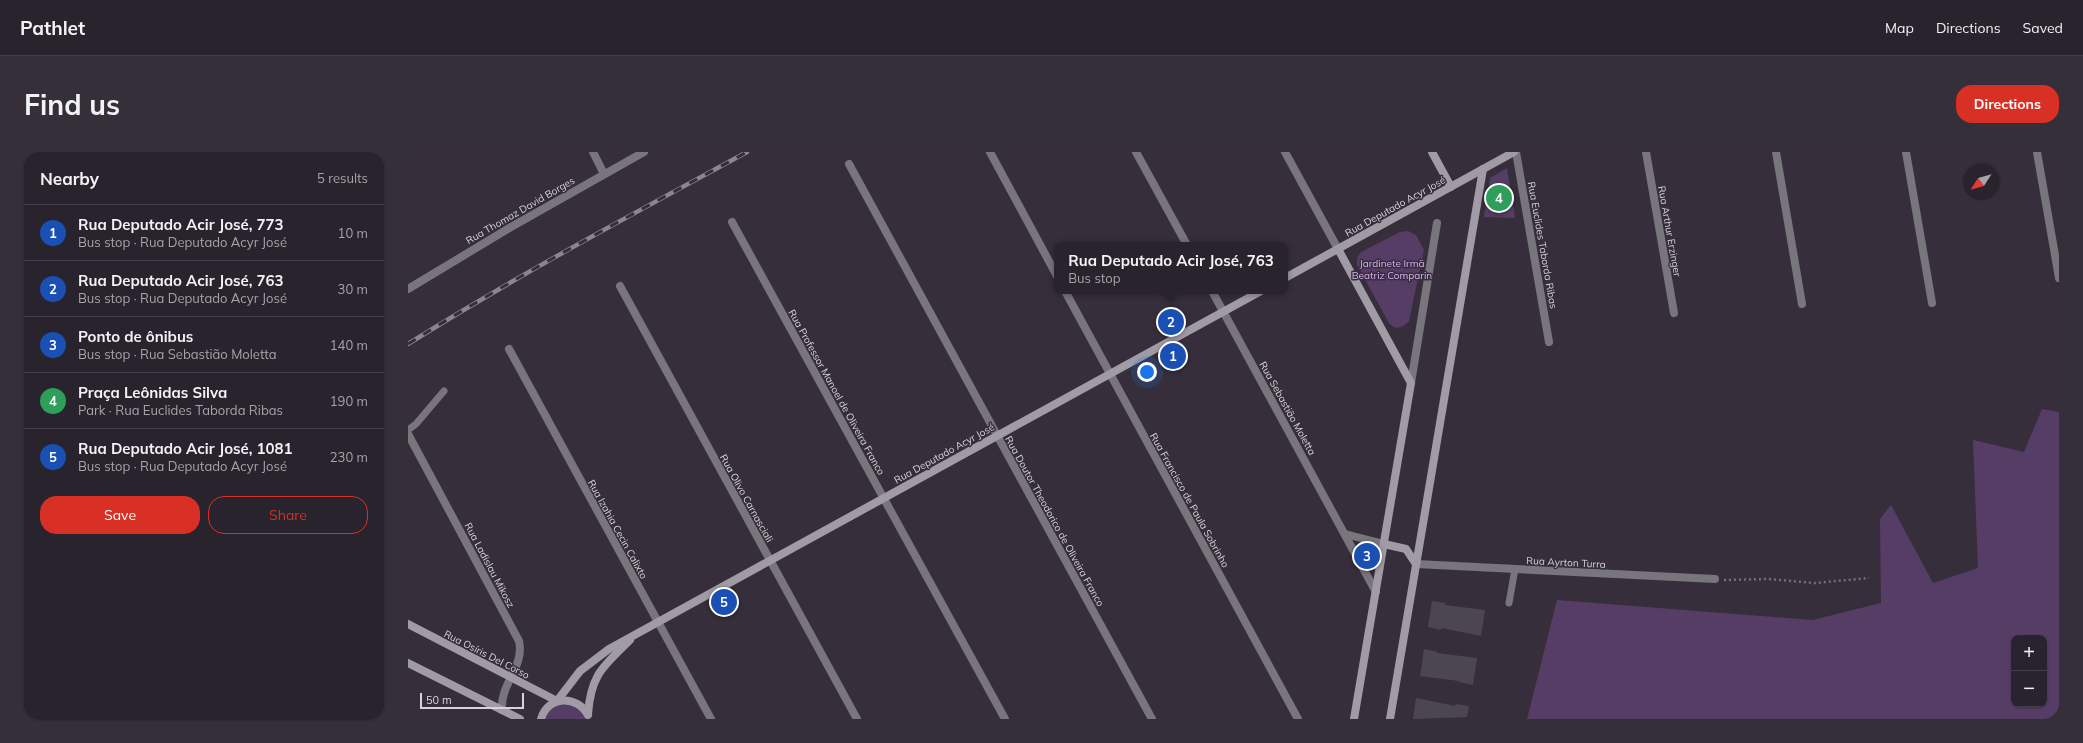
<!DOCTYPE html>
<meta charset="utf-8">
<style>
body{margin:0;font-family:Mulish,sans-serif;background:#342f38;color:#f1f3f6}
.controls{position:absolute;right:12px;bottom:12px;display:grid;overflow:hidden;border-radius:8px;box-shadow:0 1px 3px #0004}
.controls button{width:36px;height:36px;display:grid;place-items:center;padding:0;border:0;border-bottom:1px solid #444048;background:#28232c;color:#f1f3f6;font:20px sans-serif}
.compass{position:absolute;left:1555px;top:12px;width:36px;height:36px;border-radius:50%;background:#28232c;box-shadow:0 1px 3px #0004;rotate:234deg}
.scale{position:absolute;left:12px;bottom:10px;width:104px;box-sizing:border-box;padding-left:4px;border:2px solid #d8d3db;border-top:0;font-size:11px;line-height:14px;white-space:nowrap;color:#d8d3db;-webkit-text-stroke:3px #362f3b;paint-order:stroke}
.you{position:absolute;left:739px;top:220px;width:14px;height:14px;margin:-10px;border:3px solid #fff;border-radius:50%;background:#1a73e8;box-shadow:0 0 0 6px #1a73e833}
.badge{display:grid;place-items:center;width:26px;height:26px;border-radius:50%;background:#d93025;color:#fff;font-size:13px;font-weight:700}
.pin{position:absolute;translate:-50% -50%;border:2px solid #fff;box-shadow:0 1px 4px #0006}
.popup{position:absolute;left:646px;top:90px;width:234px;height:52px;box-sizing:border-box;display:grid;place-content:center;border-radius:8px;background:#28232c;filter:drop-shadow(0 1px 3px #0005);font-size:13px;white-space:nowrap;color:#a5a4a9}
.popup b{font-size:15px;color:#f1f3f6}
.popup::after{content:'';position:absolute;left:50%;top:100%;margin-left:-8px;border:8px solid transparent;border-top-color:#28232c}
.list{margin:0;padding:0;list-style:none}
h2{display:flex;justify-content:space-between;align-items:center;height:52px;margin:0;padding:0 16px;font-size:17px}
h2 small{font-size:13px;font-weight:400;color:#a5a4a9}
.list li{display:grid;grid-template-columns:26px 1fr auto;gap:12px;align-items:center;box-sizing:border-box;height:56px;padding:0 16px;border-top:1px solid #444048}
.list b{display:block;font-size:15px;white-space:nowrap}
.list p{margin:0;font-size:13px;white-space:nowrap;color:#a5a4a9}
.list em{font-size:13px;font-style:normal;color:#a5a4a9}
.actions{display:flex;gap:8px;padding:12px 16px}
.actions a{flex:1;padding:9px 0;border:1px solid #d93025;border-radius:16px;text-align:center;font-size:14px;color:#d93025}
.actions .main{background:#d93025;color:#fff}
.map{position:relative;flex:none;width:1651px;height:567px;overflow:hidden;border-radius:16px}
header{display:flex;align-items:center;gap:24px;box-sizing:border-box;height:56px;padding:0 20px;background:#28232c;border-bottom:1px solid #444048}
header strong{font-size:19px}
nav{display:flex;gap:22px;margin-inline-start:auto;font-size:14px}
.intro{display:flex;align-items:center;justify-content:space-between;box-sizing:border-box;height:96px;padding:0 24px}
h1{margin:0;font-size:28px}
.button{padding:10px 18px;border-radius:16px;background:#d93025;color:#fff;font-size:14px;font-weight:700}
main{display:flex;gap:24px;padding:0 24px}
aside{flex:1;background:#28232c;border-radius:16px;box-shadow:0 1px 3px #0004}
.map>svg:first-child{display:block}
</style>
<header>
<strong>Pathlet</strong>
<nav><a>Map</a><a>Directions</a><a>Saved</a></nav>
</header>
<div class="intro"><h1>Find us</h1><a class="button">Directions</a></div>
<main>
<aside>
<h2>Nearby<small>5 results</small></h2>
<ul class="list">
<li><span class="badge" style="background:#1a4fb4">1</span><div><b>Rua Deputado Acir José, 773</b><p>Bus stop · Rua Deputado Acyr José</p></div><em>10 m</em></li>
<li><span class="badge" style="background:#1a4fb4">2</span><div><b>Rua Deputado Acir José, 763</b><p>Bus stop · Rua Deputado Acyr José</p></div><em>30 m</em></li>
<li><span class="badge" style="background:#1a4fb4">3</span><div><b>Ponto de ônibus</b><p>Bus stop · Rua Sebastião Moletta</p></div><em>140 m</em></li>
<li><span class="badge" style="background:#2e9e5b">4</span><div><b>Praça Leônidas Silva</b><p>Park · Rua Euclides Taborda Ribas</p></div><em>190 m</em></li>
<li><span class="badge" style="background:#1a4fb4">5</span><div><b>Rua Deputado Acir José, 1081</b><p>Bus stop · Rua Deputado Acyr José</p></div><em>230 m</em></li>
</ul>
<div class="actions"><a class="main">Save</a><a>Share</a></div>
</aside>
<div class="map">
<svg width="1651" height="567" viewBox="0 0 1651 567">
<rect width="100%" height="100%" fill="#362f3b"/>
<g fill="#563d66" fill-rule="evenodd">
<path d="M1099 16 1107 66 1076 65 1082 26Z"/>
<path d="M1000 79 1008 83 1016 98 1001 169C994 176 988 179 981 171L949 113V106L953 100 992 80Z"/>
<path d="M1634 257 1651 260V567H1119L1149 448 1405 468 1473 451 1472 367 1483 353 1525 431 1570 416 1565 288 1616 300ZM1606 486H1636V552H1606Z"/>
<path d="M150 552C164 552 172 554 178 567H136L139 560Z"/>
</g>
<g fill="#4c4552">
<path d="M1024 449 1038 451 1037 453 1077 458 1073 484 1034 476 1033 478 1020 475Z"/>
<path d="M1016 497 1030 500 1029 501 1069 506 1065 533 1051 530V529L1012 524Z"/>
<path d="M1008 546 1047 554 1048 552 1061 554 1059 565 1005 567Z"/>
</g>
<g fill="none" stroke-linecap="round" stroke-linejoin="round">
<path stroke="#756f7a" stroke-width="2.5" stroke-dasharray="2 3" stroke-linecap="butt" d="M1316 428 1360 427 1407 431 1461 426"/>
<g stroke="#79757c" stroke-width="7">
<path d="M0 278 8 272 36 239"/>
<path d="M1101 451 1107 417"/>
</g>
<g stroke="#79757c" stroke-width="8">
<path d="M185 0 196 22"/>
<path d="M582 0 649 124"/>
<path d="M728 0 779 93"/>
<path d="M877 0 930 97"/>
<path d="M1108 0 1141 190"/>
<path d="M1238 0 1266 161"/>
<path d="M1368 0 1394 152"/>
<path d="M1498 0 1524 151"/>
<path d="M1629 0 1651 126"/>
<path d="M441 12 744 567"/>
<path d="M324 70 597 567"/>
<path d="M212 134 449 567"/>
<path d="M0 137 103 75 236 0"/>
<path d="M657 139 890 567"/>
<path d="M804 139 968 440"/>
<path d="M101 197 303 567"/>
<path d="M1003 231 1029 71"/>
<path d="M0 282 111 489C117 515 92 531 94 558"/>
<path d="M937 382 976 392"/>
<path d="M1008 412 1307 427"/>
</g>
<g stroke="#a19ba5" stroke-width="8">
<path d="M1024 0 1043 35"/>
<path d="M930 97 1003 231 946 567"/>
<path d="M877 126 1106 0"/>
<path d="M976 392 998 397 1008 412"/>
<path d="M0 472 149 549"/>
<path d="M0 511 112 567"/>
<path d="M149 549 172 519 201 497 853 139"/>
<path d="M180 562C183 522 195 515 222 488"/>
<path d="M133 567C140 543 169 543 180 563"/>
<path d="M982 567 1075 17"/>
</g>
<defs>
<path id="rail" d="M0 192C110 123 225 62 339 0"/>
</defs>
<use href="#rail" stroke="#8b858f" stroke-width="4.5"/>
<use href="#rail" stroke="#362f3b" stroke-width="3" stroke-dasharray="9" stroke-linecap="butt"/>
</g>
<g text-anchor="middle" stroke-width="3" stroke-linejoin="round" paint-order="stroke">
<g font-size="10" fill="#d8d3db" stroke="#362f3b">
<text transform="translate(987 54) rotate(-29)" y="4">Rua Deputado Acyr José</text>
<text transform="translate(112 58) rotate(-30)" y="4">Rua Thomaz David Borges</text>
<text transform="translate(1262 79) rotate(80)" y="4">Rua Arthur Erzinger</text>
<text transform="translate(1135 93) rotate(80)" y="4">Rua Euclides Taborda Ribas</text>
<text transform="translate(429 240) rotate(61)" y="4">Rua Professor Manoel de Oliveira Franco</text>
<text transform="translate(880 256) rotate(61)" y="4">Rua Sebastião Moletta</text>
<text transform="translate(536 301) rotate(-29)" y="4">Rua Deputado Acyr José</text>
<text transform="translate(339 346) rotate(61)" y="4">Rua Olivo Carnasciali</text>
<text transform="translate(782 348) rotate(61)" y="4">Rua Francisco de Paula Sobrinho</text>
<text transform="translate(647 369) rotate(61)" y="4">Rua Doutor Theodorico de Oliveira Franco</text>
<text transform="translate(210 377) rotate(61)" y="4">Rua Izahia Cecin Calixto</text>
<text transform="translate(1158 410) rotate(3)" y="4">Rua Ayrton Turra</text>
<text transform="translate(82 413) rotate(62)" y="4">Rua Ladislau Mikosz</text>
<text transform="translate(79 502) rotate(27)" y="4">Rua Osíris Del Corso</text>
</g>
<g font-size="10" fill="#dcb2fa" stroke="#362f3b">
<text x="984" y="115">Jardinete Irmã<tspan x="984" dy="12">Beatriz Comparin</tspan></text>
</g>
</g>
</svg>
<div class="controls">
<button>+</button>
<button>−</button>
</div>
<svg class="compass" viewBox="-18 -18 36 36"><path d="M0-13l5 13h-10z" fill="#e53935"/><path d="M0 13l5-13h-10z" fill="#a5a4a9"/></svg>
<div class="scale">50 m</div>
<div class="you"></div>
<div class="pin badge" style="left:765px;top:204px;background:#1a4fb4">1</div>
<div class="pin badge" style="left:763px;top:170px;background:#1a4fb4">2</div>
<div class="popup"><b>Rua Deputado Acir José, 763</b>Bus stop</div>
<div class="pin badge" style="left:959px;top:404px;background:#1a4fb4">3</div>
<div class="pin badge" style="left:1091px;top:46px;background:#2e9e5b">4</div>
<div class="pin badge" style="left:316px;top:450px;background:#1a4fb4">5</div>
</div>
</main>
